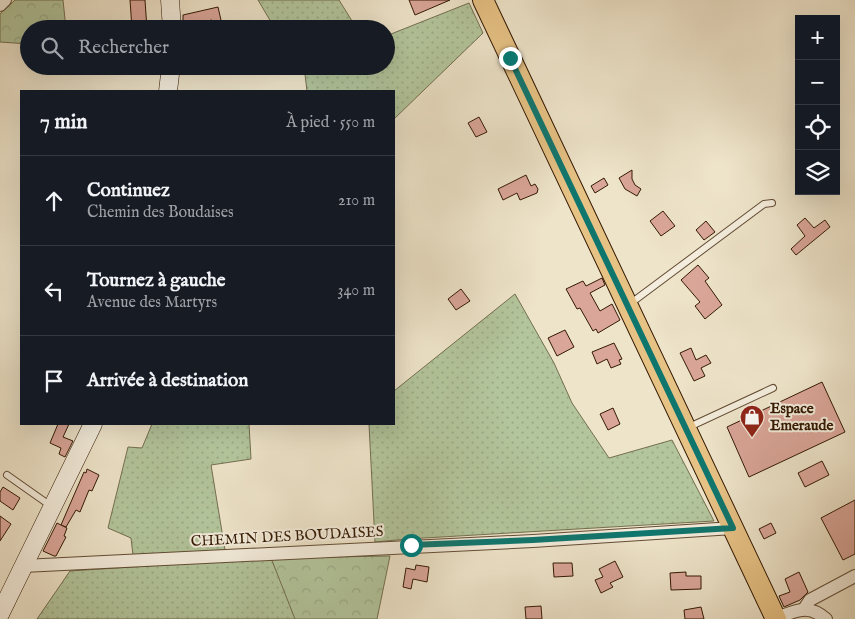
<!DOCTYPE html>
<html lang="fr">
<meta charset="utf-8">
<style>
body{margin:0;font-family:"IM FELL English",serif;background:#242831;color:#f1f3f6}
.controls{position:absolute;right:15px;top:15px;display:grid;overflow:hidden;border-radius:0px;box-shadow:0 5px 20px #0002}
.controls button{width:45px;height:45px;display:grid;place-items:center;padding:0;border:0;border-bottom:1px solid #363941;background:#171b24;color:#f1f3f6;font:25px sans-serif}
.stop{position:absolute;width:15px;height:15px;margin:-11px;border:4px solid #0f766e;border-radius:50%;background:#fff}
.stop.end{background:#0f766e;border-color:#fff;box-shadow:0 1px 5px #0008}
.list{margin:0;padding:0;list-style:none}
h2{display:flex;justify-content:space-between;align-items:center;height:65px;margin:0;padding:0 20px;font-size:21px}
h2 small{font-size:16px;font-weight:400;color:#9ea1a6}
.list li{display:grid;grid-template-columns:32px 1fr auto;gap:15px;align-items:center;box-sizing:border-box;height:90px;padding:0 20px;border-top:1px solid #363941}
.list b{display:block;font-size:19px;white-space:nowrap}
.list p{margin:0;font-size:16px;white-space:nowrap;color:#9ea1a6}
.list em{font-size:16px;font-style:normal;color:#9ea1a6}
.icon{flex:none;width:28px;height:28px;fill:none;stroke:currentColor;stroke-width:2;stroke-linecap:round;stroke-linejoin:round}
.map{position:relative;flex:none;width:855px;height:619px;overflow:hidden}
.search{position:absolute;background:#171b24;box-shadow:0 5px 20px #0002;left:20px;top:20px;width:375px;height:55px;display:flex;align-items:center;gap:12px;box-sizing:border-box;padding:0 18px;border-radius:28px;color:#9ea1a6;font-size:19px}
.panel{position:absolute;background:#171b24;box-shadow:0 5px 20px #0002;left:20px;top:90px;width:375px;height:335px;border-radius:0px}
.map>svg:first-child{display:block}
</style>
<div class="map">
<svg width="855" height="619" viewBox="0 0 855 619">
<defs>
<pattern id="grass-dots" width="8" height="8" patternUnits="userSpaceOnUse" patternTransform="scale(1.25)"><rect width="8" height="8" fill="#b3c59c"/><path d="M2 2h.1M6 6h.1" fill="none" stroke="#9aa985" stroke-width="1.8" stroke-linecap="round"/></pattern>
<pattern id="forest-crowns" width="20" height="18" patternUnits="userSpaceOnUse" patternTransform="scale(1.25)"><rect width="20" height="18" fill="#b3c59c"/><path d="M2 6a3 3 0 1 1 6 0M12 15a3 3 0 1 1 6 0" fill="none" stroke="#9aa985"/></pattern>
</defs>
<rect width="100%" height="100%" fill="#eee4ca"/>
<filter id="stains"><feTurbulence type="fractalNoise" baseFrequency=".004" numOctaves="4"/><feColorMatrix values="0 0 0 0 .2 0 0 0 0 .09 0 0 0 0 .02 0 0 0 .5 -.17"/></filter>
<radialGradient id="worn" r=".72"><stop offset=".6" stop-color="#630" stop-opacity="0"/><stop offset="1" stop-color="#630" stop-opacity=".3"/></radialGradient>
<g fill="url(#grass-dots)" stroke="#736f4f">
<path d="M258 0H339L357 29H300L299 22H271Z"/>
<path d="M469 3 483 33 394 119V91H307L304 66H386V36Z"/>
<path d="M515 294 554 363 572 403 609 458 672 440 714 521 407 539 375 542 369 424H394V391Z"/>
<path d="M152 424H249L251 459 211 465 225 550 133 555 131 538 108 528 128 447 142 448Z"/>
<path d="M271 558 297 619H37L70 571Z"/>
</g>
<g fill="url(#forest-crowns)" stroke="#736f4f">
<path d="M15 0H63L66 29H29V44L0 42V14Z"/>
<path d="M390 556 377 619H295L271 558Z"/>
</g>
<g fill="#daa699" stroke="#331902">
<path d="M130 0H145L147 29H132Z"/>
<path d="M409 0H450L415 15Z"/>
<path d="M218 7 223 29H213L212 20 183 26V15Z"/>
<path d="M479 117 487 132 476 137 468 123Z"/>
<path d="M632 170V179L635 185 641 189 637 196 625 189 619 178Z"/>
<path d="M526 175 531 186 535 184 538 189 537 193 520 200 517 193 503 200 498 189Z"/>
<path d="M604 178 608 185 595 193 591 186Z"/>
<path d="M663 211 675 226 661 236 650 221Z"/>
<path d="M805 218 814 228 825 220 830 227 796 255 791 249 805 236 797 225Z"/>
<path d="M706 221 715 232 704 240 696 230Z"/>
<path d="M698 265 709 278 705 281 722 305 705 319 695 306 700 302 681 280Z"/>
<path d="M602 278 605 285 590 293 600 311 612 304 620 320 598 333 596 329 593 331 580 308 577 309 566 289 583 281 586 286Z"/>
<path d="M461 289 470 301 456 310 448 299Z"/>
<path d="M565 330 574 347 557 356 548 338Z"/>
<path d="M614 343 622 359 619 360 621 364 611 368 607 359 597 364 592 352Z"/>
<path d="M691 348 696 360 706 355 711 363 701 368 705 376 694 381 680 353Z"/>
<path d="M822 382 845 432 749 477 727 427Z"/>
<path d="M613 408 620 424 608 430 600 414Z"/>
<path d="M58 424H69L63 437 73 441 65 457 59 454 61 448 50 443Z"/>
<path d="M822 461 829 475 805 487 798 473Z"/>
<path d="M87 469 99 475 92 491 89 490 80 512 76 510 66 527 61 525 84 472 86 473Z"/>
<path d="M3 487 20 498 13 510 0 501V492Z"/>
<path d="M855 500V554L843 560 821 518Z"/>
<path d="M0 516 11 524 0 541Z"/>
<path d="M57 523 67 528 64 536 66 537 56 556H54L43 551Z"/>
<path d="M771 523 776 533 764 539 759 529Z"/>
<path d="M615 561 623 577 610 583 613 587 601 593 595 580 603 577 599 569Z"/>
<path d="M553 563H572L573 576 554 577Z"/>
<path d="M416 565 429 567 427 582 413 579 411 589 403 587 406 568 415 570Z"/>
<path d="M686 572V576H701V589L671 590 670 573Z"/>
<path d="M799 572 808 592 800 600 784 607 779 596 790 592 785 579Z"/>
<path d="M541 606 542 619H526L525 607Z"/>
<path d="M701 607 704 619H685L684 610Z"/>
</g>
<g fill="none" stroke-linecap="round" stroke-linejoin="round">
<defs>
<g id="lane">
<path d="M631 303 764 204 772 203"/>
<path d="M687 428 773 388"/>
<path d="M7 475 51 506"/>
</g>
<g id="street">
<path d="M0 5 5 0"/>
<path d="M23 566 533 541 733 528"/>
<path d="M804 609 810 600 855 576"/>
<path d="M776 618C797 611 807 603 826 619"/>
</g>
<g id="secondary">
<path d="M170 0 172 29"/>
<path d="M168 91 171 66"/>
<path d="M0 614 93 424"/>
</g>
<path id="primary" d="M483 0 776 619"/>
</defs>
<use href="#lane" stroke="#624c34" stroke-width="8"/>
<use href="#street" stroke="#624c34" stroke-width="14"/>
<use href="#secondary" stroke="#331902" stroke-width="19"/>
<use href="#primary" stroke="#331902" stroke-width="22"/>
<use href="#lane" stroke="#f4eddd" stroke-width="6"/>
<use href="#street" stroke="#f4eddd" stroke-width="12"/>
<use href="#secondary" stroke="#f4eddd" stroke-width="18"/>
<use href="#primary" stroke="#e7c285" stroke-width="20"/>
</g>
<g fill="none" stroke-linecap="round" stroke-linejoin="round">
<path stroke="#0f766e" stroke-width="6" d="M411 545 533 540 733 528 510 58"/>
</g>
<defs>
<symbol id="shop-pin" viewBox="-11 -11 22 30"><path d="M0 17L-7.5 6A9.5 9.5 0 1 1 7.5 6Z" fill="#8f2418" stroke="#f4eddd"/><path d="M-5-2.5h2.3a2.7 3.5 0 0 1 5.4 0H5L5.5 6h-11ZM-1.5-2.5h3a1.5 2.3 0 0 0-3 0Z" fill="#fff"/></symbol>
</defs>
<g fill-rule="evenodd">
<use href="#shop-pin" x="738" y="403" width="28" height="38"/>
</g>
<g text-anchor="middle" stroke-width="4" stroke-linejoin="round" paint-order="stroke">
<g font-size="15" font-weight="bold" fill="#331902" stroke="#f4eddd" text-anchor="start">
<text x="770" y="413">Espace<tspan x="770" dy="17">Emeraude</tspan></text>
</g>
<g font-size="15" fill="#331902" stroke="#f4eddd">
<text transform="translate(287 536) rotate(-3)" y="5">CHEMIN DES BOUDAISES</text>
</g>
</g>
<rect width="100%" height="100%" filter="url(#stains)"/>
<rect width="100%" height="100%" fill="url(#worn)"/>
</svg>
<div class="controls">
<button>+</button>
<button>−</button>
<button><svg class="icon" aria-label="locate" viewBox="0 0 24 24"><circle cx="12" cy="12" r="6"/><path d="M12 2v4M12 18v4M2 12h4M18 12h4"/></svg></button>
<button><svg class="icon" aria-label="layers" viewBox="0 0 24 24"><path d="M12 4l9 5-9 5-9-5zM3 14l9 5 9-5"/></svg></button>
</div>
<div class="stop" style="left:411px;top:545px"></div>
<div class="stop end" style="left:510px;top:58px"></div>
<div class="search"><svg class="icon" aria-label="search" viewBox="0 0 24 24"><circle cx="10" cy="10" r="6"/><path d="M15 15l6 6"/></svg>Rechercher</div>
<section class="panel">
<h2>7 min<small>À pied · 550 m</small></h2>
<ul class="list">
<li><svg class="icon" aria-label="ahead" viewBox="0 0 24 24"><path d="M12 20V5M6 11l6-6 6 6"/></svg><div><b>Continuez</b><p>Chemin des Boudaises</p></div><em>210 m</em></li>
<li><svg class="icon" aria-label="left" viewBox="0 0 24 24"><path d="M17 20v-9H6M10 6l-5 5 5 5"/></svg><div><b>Tournez à gauche</b><p>Avenue des Martyrs</p></div><em>340 m</em></li>
<li><svg class="icon" aria-label="arrive" viewBox="0 0 24 24"><path d="M6 21V4h12l-3 4 3 4H6"/></svg><div><b>Arrivée à destination</b></div></li>
</ul>
</section>
</div>
